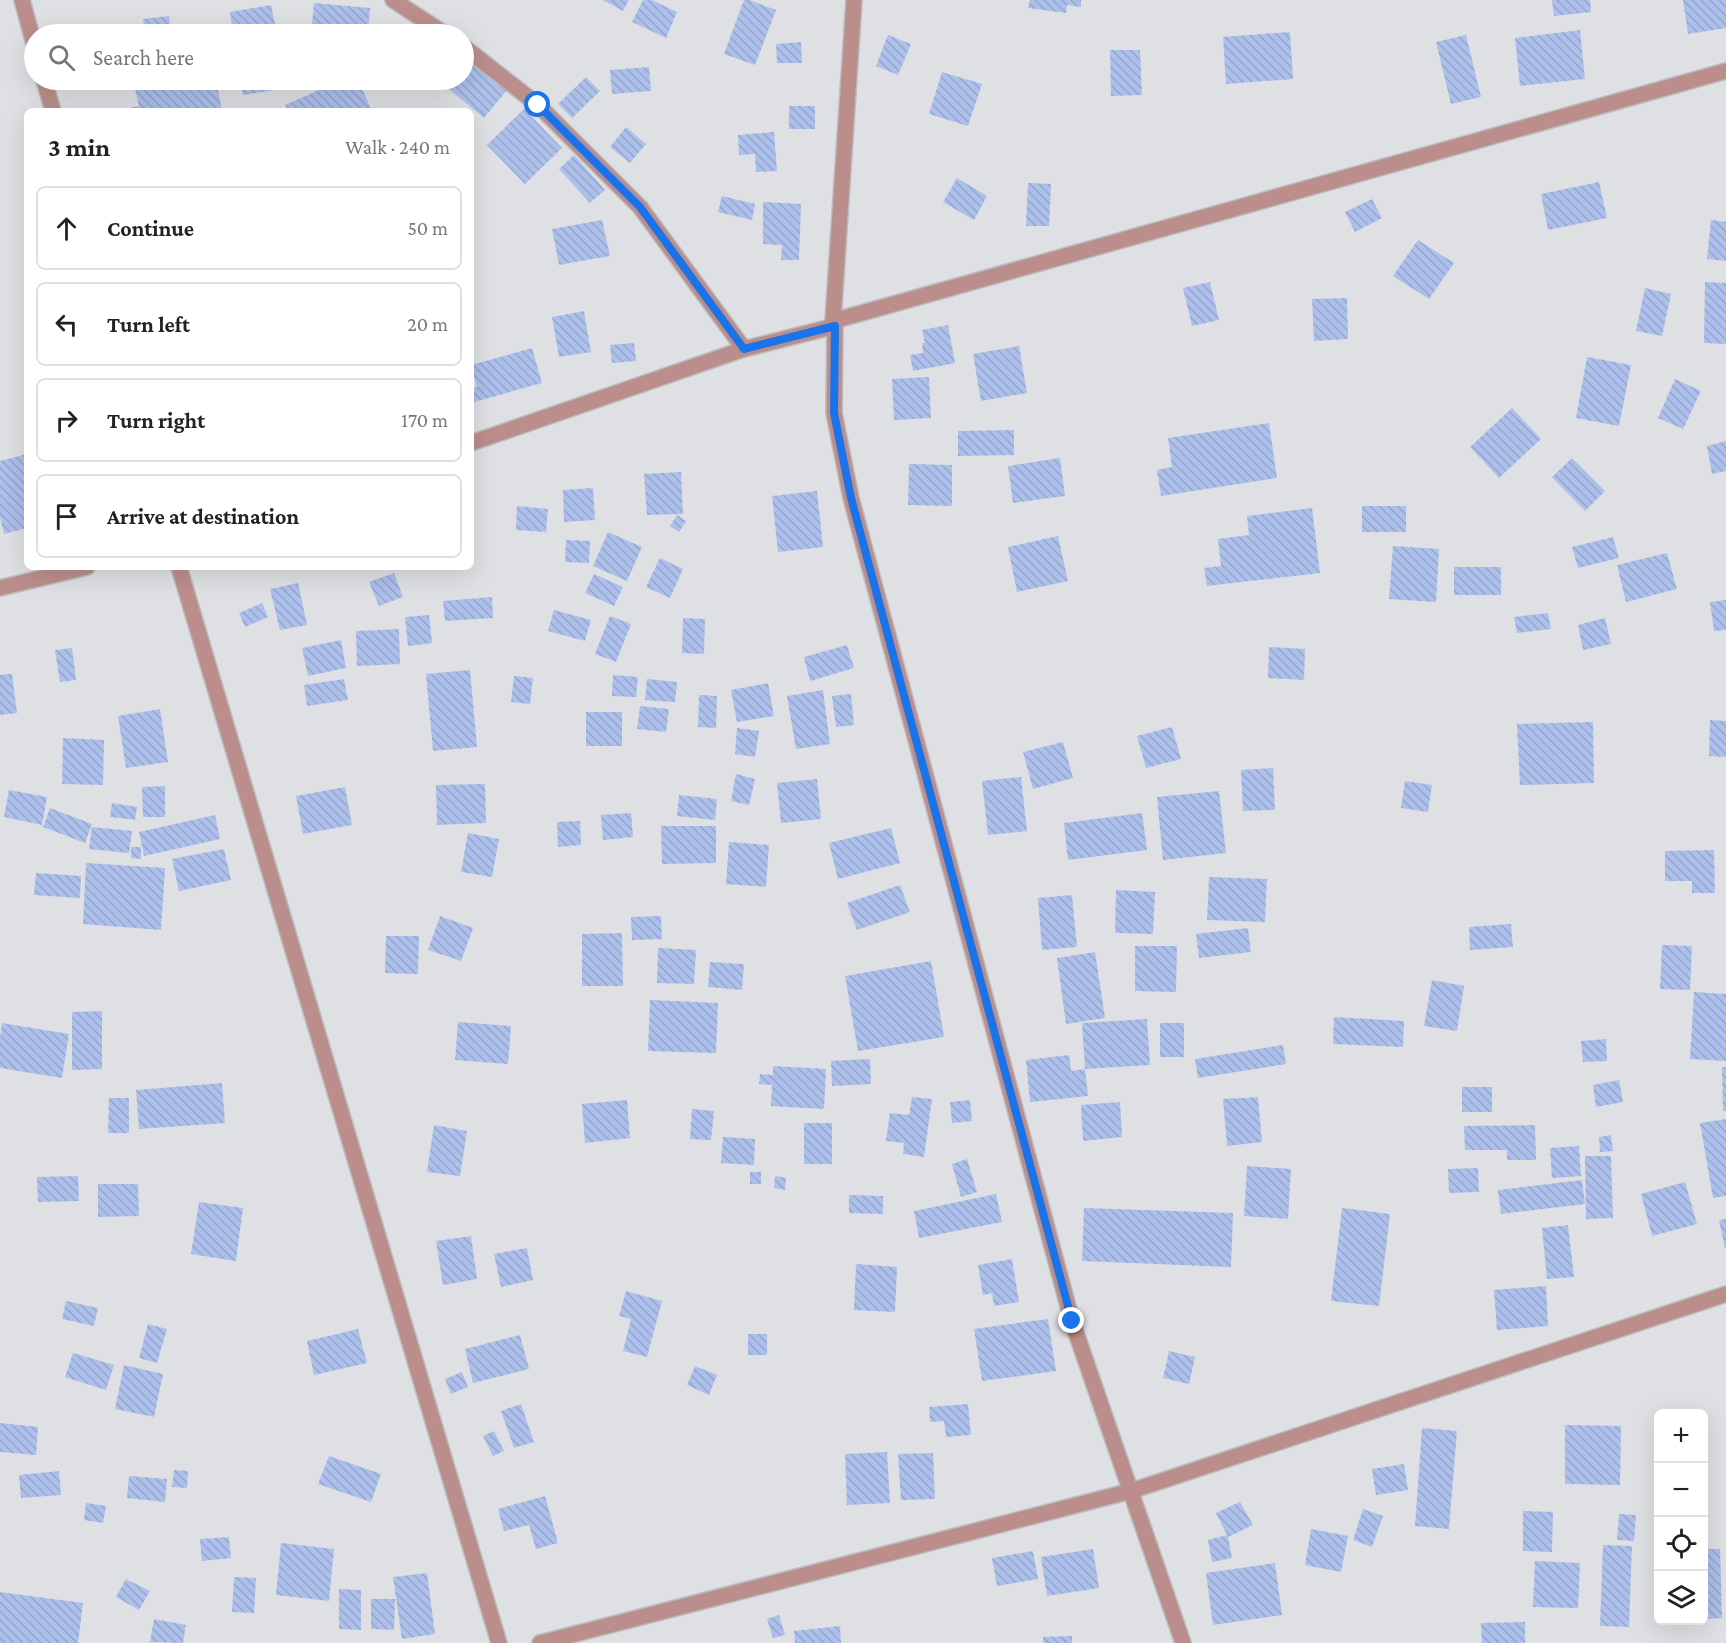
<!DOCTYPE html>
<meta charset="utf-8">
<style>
body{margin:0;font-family:"Crimson Pro",serif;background:#f6f6f6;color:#222}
.controls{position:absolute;right:18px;bottom:18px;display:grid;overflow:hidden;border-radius:9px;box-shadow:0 6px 24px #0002}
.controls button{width:54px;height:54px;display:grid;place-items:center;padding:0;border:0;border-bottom:2px solid #e0e0e0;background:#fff;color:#222;font:30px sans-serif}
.stop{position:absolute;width:18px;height:18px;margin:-14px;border:4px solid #1a73e8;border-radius:50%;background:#fff}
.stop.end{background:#1a73e8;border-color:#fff;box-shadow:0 2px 6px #0008}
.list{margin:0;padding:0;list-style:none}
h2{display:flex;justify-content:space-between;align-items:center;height:78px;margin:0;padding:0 24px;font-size:26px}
h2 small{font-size:20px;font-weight:400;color:#767676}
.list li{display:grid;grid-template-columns:39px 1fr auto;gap:18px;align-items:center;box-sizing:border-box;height:84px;margin:0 12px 12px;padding:0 12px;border:2px solid #e0e0e0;border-radius:9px}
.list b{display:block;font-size:22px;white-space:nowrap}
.list em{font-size:20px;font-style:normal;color:#767676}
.icon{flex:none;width:33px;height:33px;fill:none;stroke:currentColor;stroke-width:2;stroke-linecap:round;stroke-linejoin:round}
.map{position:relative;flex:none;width:1726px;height:1643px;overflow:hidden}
.search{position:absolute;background:#fff;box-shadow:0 6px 24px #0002;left:24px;top:24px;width:450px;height:66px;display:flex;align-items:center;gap:15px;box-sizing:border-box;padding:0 21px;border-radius:33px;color:#767676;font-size:22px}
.panel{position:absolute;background:#fff;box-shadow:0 6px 24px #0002;left:24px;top:108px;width:450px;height:462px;border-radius:9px}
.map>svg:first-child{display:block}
</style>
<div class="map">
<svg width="1726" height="1643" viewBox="0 0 1726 1643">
<defs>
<pattern id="building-back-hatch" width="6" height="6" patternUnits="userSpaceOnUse" patternTransform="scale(1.5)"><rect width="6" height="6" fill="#adc0ec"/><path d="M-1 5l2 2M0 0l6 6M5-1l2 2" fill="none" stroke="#95a5cb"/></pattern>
</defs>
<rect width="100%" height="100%" fill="#dee0e3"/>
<g fill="url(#building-back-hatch)">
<path d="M603 0H629L623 11Z"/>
<path d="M643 0H652L677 12 666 38 632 22Z"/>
<path d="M744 0H749L776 10 755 65 724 54Z"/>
<path d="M1030 0H1081V7L1067 5 1066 13 1028 8Z"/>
<path d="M1552 0H1590L1591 12 1554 16Z"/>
<path d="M1683 0H1726V28L1688 34Z"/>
<path d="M314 3 370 8 368 34H311Z"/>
<path d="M271 5 277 34H233L230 12Z"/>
<path d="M169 16 171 34H145L143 19Z"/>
<path d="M1580 30 1585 79 1520 86 1515 38Z"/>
<path d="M1290 32 1293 79 1226 84 1223 37Z"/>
<path d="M888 35 911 44 898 75 876 66Z"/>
<path d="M1466 35 1481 97 1451 104 1436 42Z"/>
<path d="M801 42 802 63H777L776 44Z"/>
<path d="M1110 50H1140L1142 95 1111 96Z"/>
<path d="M473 61 507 90 484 118 449 89 458 80H464V72Z"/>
<path d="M649 67 651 91 612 94 610 70Z"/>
<path d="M942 72 982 84 968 126 929 114Z"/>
<path d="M586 77 600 91 572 118 558 104Z"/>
<path d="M155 80H173L174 83 193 80H216L222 111H133L132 107 139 106 135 89 156 85Z"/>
<path d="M241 80H284L286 88 243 95Z"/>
<path d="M342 80H358L372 111H288L285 105Z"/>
<rect x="789" y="106" width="26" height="23"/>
<path d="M524 109 562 148 525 184 487 145Z"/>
<path d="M626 127 646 144 630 163 610 147Z"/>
<path d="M774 132 777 171 756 172 755 154 739 155 738 135Z"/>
<path d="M574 155 605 190 590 203 559 169Z"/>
<path d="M957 178 987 196 974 220 943 202Z"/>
<path d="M1599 182 1607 218 1548 230 1541 194Z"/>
<path d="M1028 183 1051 184 1049 226H1026Z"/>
<path d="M722 196 755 204 752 220 718 212Z"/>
<path d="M1372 199 1382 218 1355 232 1345 212Z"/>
<path d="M763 202 801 204 799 260H781L782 245 763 244Z"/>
<path d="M602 220 610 256 559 265 552 229Z"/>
<path d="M1711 220 1726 222V261L1707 259Z"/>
<path d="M1418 240 1454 263 1429 299 1393 276Z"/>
<path d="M1210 282 1219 320 1192 326 1183 288Z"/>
<path d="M1705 282 1726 283V344L1704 343Z"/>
<path d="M1645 288 1671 294 1662 336 1636 331Z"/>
<path d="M1347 298 1348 339 1314 341 1312 299Z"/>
<path d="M584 311 591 352 559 357 552 317Z"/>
<path d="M948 325 955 363 913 371 910 355 923 353 922 343H925L922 330Z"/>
<path d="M634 343 636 361 612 363 610 345Z"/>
<path d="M1019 346 1027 393 981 401 973 354Z"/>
<path d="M532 348 542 383 471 403V388L477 387 471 365Z"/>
<path d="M1587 357 1631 365 1619 426 1576 418Z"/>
<path d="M929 377 931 418 894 420 892 379Z"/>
<path d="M1675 379 1701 391 1683 429 1658 418Z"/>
<path d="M1512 408 1541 439 1499 478 1470 447Z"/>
<path d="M1269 423 1277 478 1161 496 1157 470 1172 467 1168 438Z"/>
<path d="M1014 430V455L958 456V431Z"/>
<path d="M1726 441V471L1712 474 1707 446Z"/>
<path d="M27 454V528L4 534 0 517V461Z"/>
<path d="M1060 458 1065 496 1013 503 1008 466Z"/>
<path d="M1572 458 1605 491 1585 511 1552 477Z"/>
<path d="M909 464 952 465V506L908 505Z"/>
<path d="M681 472 683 514 647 515 644 474Z"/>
<path d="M593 488 595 520 564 522 563 490Z"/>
<path d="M817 491 823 547 778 552 772 496Z"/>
<path d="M517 506 548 509 546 532 516 530Z"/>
<rect x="1362" y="506" width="44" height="26"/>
<path d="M1312 508 1320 573 1207 586 1204 568 1221 566 1218 539 1249 535 1247 516Z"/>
<path d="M677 515 686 521 679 532 670 526Z"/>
<path d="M608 532 642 547 627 581 593 566Z"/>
<path d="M1058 536 1068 581 1017 592 1008 547Z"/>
<path d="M1613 537 1619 558 1578 568 1572 547Z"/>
<path d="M566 540 590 541 589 563 565 562Z"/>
<path d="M1393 546 1439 549 1436 602 1389 599Z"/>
<path d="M1667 553 1677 589 1626 602 1617 565Z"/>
<path d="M660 558 683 569 670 598 646 587Z"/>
<rect x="1454" y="567" width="47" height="28"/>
<path d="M394 573 403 597 379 606 369 582Z"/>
<path d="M594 574 623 587 614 606 585 593Z"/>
<path d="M298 583 307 625 280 630 270 589Z"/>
<path d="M492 597 493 618 445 621 443 601Z"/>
<path d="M1726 600V630L1714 631 1710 602Z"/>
<path d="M262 603 268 617 245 627 239 613Z"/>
<path d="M554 610 591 620 585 641 548 631Z"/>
<path d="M1548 613 1551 629 1517 633 1514 617Z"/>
<path d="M429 615 432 643 408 646 405 617Z"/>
<path d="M610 616 631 624 616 662 595 654Z"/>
<path d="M683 618 705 619 704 654 682 653Z"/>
<path d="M1605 618 1611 644 1583 650 1578 625Z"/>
<path d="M399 629 400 664 357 666 356 631Z"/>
<path d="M341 640 346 668 308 676 302 648Z"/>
<path d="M847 645 854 668 810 681 804 657Z"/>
<path d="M1269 647 1305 649 1304 680 1268 678Z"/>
<path d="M72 648 76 680 60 682 55 650Z"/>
<path d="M470 670 477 747 433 751 426 674Z"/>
<path d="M12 674 17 713 0 715V675Z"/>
<path d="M613 675 638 677 636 697 612 696Z"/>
<path d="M514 676 533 678 530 704 511 702Z"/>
<path d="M344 679 348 700 307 706 304 685Z"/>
<path d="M647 679 677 682 675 702 645 700Z"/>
<path d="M768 683 774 716 737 722 731 690Z"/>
<path d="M823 690 830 744 796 749 787 696Z"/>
<path d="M851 694 854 725 836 727 832 696Z"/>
<path d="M699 695 717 696 716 728 698 727Z"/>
<path d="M640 706 669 709 666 732 637 729Z"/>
<path d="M160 709 168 762 126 768 118 716Z"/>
<rect x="586" y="712" width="36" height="34"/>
<path d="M1710 720 1726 721V757L1709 756Z"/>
<path d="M1593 722 1594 783 1520 785 1517 724Z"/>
<path d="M1172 727 1181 759 1146 768 1137 736Z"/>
<path d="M737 728 759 731 755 757 735 754Z"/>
<path d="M63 738 104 740 103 785 62 784Z"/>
<path d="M1063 742 1073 778 1033 789 1023 752Z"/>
<path d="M1273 768 1275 810 1243 811 1241 770Z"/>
<path d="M736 774 755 779 749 805 731 801Z"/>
<path d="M1021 777 1027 831 988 835 982 781Z"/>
<path d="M817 779 821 819 781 823 777 783Z"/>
<path d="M1405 781 1432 785 1428 812 1401 808Z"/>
<path d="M485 784 486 823 437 825 436 785Z"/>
<path d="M165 786V817H143L142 787Z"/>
<path d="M345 787 352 825 303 834 296 796Z"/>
<path d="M9 790 47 797 42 825 4 817Z"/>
<path d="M1219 791 1226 853 1163 860 1157 797Z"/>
<path d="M679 795 717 799 715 820 677 816Z"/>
<path d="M112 803 137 807 135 820 110 817Z"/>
<path d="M50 808 92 824 85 843 43 827Z"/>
<path d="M631 813 633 837 603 840 601 815Z"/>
<path d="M1142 813 1147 850 1068 860 1064 823Z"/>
<path d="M215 815 220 839 144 856 139 832Z"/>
<path d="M580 821 581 845 558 847 557 822Z"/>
<path d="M661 826H716V863L662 864Z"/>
<path d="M92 827 132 831 129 853 89 849Z"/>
<path d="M891 828 900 863 838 879 829 843Z"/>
<path d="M468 833 499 839 492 877 461 872Z"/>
<path d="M729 842 769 845 766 887 726 884Z"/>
<path d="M131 847H141V859L131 858Z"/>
<path d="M224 849 231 880 179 891 172 859Z"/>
<path d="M1714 850 1715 893H1692V881H1665V851Z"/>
<path d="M86 863 165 868 161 930 83 924Z"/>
<path d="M36 873 81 876 80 898 34 895Z"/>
<path d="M1209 877 1267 879 1265 922 1207 920Z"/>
<path d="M900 885 910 912 857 930 847 903Z"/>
<path d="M1116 890 1155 892 1153 934 1115 933Z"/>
<path d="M1072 895 1077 947 1042 950 1038 898Z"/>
<path d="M440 916 473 928 461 961 428 950Z"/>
<path d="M661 916 662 939 632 940 631 917Z"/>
<path d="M1511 924 1513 947 1470 950 1469 927Z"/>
<path d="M1248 928 1251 952 1199 958 1196 934Z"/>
<path d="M622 933 623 986H582V934Z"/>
<path d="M386 936H419L418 974 385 973Z"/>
<path d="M1662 945 1692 946 1690 990 1660 989Z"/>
<path d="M1135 946H1177L1176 992 1135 991Z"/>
<path d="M658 948 696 950 694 984 657 983Z"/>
<path d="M1095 952 1105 1018 1066 1024 1057 958Z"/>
<path d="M931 961 944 1037 858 1051 845 976Z"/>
<path d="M710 962 744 964 742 990 708 987Z"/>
<path d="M1432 980 1464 986 1457 1031 1424 1026Z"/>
<path d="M1694 992 1726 994V1061L1690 1059Z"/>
<path d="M650 1000 718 1003 716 1053 648 1051Z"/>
<path d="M102 1011V1069L72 1070V1012Z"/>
<path d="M1334 1017 1404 1021 1403 1047 1333 1044Z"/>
<path d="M1147 1019 1150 1065 1085 1069 1082 1023Z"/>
<path d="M458 1022 511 1026 508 1064 455 1060Z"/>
<path d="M2 1023 69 1034 62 1078 0 1068V1038Z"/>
<rect x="1160" y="1023" width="24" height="34"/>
<path d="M1606 1039 1607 1061 1583 1062 1581 1041Z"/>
<path d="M1283 1045 1286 1064 1198 1078 1195 1059Z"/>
<path d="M1069 1055 1071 1071 1085 1069 1088 1096 1030 1102 1026 1060Z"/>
<path d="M870 1059 871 1084 832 1086 831 1061Z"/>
<path d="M773 1066 826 1069 824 1109 771 1106 772 1085 759 1084 760 1074 773 1075Z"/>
<path d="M1722 1067H1726V1111H1723Z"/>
<path d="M1619 1080 1623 1102 1596 1107 1593 1085Z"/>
<path d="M222 1083 225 1123 139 1129 136 1090Z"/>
<rect x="1462" y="1087" width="30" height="25"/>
<path d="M912 1097 932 1099 924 1157 903 1154 904 1143 886 1141 890 1113 909 1115Z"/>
<path d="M1258 1097 1262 1142 1227 1146 1223 1099Z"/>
<path d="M109 1098H129V1133H108Z"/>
<path d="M627 1100 630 1138 585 1143 582 1104Z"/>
<path d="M970 1100 972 1121 952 1123 950 1102Z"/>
<path d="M1120 1102 1122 1137 1083 1141 1081 1105Z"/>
<path d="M692 1109 714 1111 711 1140 690 1139Z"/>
<path d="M1726 1119V1196L1713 1198 1700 1123Z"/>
<rect x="804" y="1123" width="28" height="41"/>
<path d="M434 1125 467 1131 460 1176 427 1172Z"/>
<path d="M1535 1125 1536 1160H1507V1150H1465L1464 1126Z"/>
<path d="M1611 1135 1613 1151 1600 1152 1599 1137Z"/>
<path d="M723 1137 755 1139 754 1165 721 1163Z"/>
<path d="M1579 1146 1581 1176 1552 1178 1550 1148Z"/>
<path d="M1585 1156H1611L1613 1218 1586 1219Z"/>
<path d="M967 1159 977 1192 961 1197 952 1164Z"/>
<path d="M1247 1166 1291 1169 1288 1219 1244 1216Z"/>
<path d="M1478 1168 1479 1192 1449 1193 1448 1169Z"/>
<rect x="750" y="1172" width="11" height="12"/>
<path d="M78 1176 79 1201 38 1202 37 1177Z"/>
<path d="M775 1176 786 1178 785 1190 774 1188Z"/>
<path d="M1582 1180 1585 1204 1501 1214 1498 1190Z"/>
<path d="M1685 1182 1697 1224 1652 1236 1641 1194Z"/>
<path d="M98 1184H138L139 1216 98 1217Z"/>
<path d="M996 1194 1002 1222 919 1238 914 1211Z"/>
<path d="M849 1195 883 1196V1214L849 1213Z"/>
<path d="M199 1202 243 1208 236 1261 191 1254Z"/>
<path d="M1084 1208 1233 1213 1231 1267 1082 1261Z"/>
<path d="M1342 1208 1390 1214 1379 1306 1331 1301Z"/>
<path d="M1726 1219V1248H1725L1719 1220Z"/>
<path d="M1568 1225 1574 1277 1547 1279 1542 1228Z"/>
<path d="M471 1236 477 1279 443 1285 436 1241Z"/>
<path d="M527 1248 533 1280 501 1287 494 1254Z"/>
<path d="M1012 1259 1019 1302 994 1306 992 1293 983 1295 978 1265Z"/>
<path d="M856 1264 897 1267 895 1312 854 1310Z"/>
<path d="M1546 1286 1548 1326 1497 1330 1494 1290Z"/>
<path d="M626 1291 662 1301 647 1357 623 1351 631 1319 619 1316Z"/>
<path d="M66 1301 98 1308 94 1326 62 1319Z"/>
<path d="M1048 1319 1056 1371 982 1381 974 1329Z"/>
<path d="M148 1324 167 1329 157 1363 139 1358Z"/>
<path d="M358 1329 367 1363 314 1375 307 1341Z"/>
<rect x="748" y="1334" width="19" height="21"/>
<path d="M520 1335 529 1369 473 1383 465 1349Z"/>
<path d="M1169 1351 1195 1357 1189 1384 1163 1378Z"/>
<path d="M73 1353 114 1365 106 1390 65 1377Z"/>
<path d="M124 1365 163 1374 154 1417 115 1409Z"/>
<path d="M695 1366 717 1375 709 1395 687 1385Z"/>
<path d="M462 1372 468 1387 451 1394 445 1379Z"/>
<path d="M521 1404 534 1442 514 1448 501 1411Z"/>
<path d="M968 1404 971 1435 946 1437 944 1421 930 1422 929 1407Z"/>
<path d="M0 1423 38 1427 36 1455 0 1452Z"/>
<path d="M1565 1425 1621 1426 1620 1485 1565 1484Z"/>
<path d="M1422 1428 1457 1431 1449 1529 1415 1526Z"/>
<path d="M494 1431 504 1451 493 1456 483 1436Z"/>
<path d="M887 1452 890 1503 847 1505 845 1454Z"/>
<path d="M933 1453 935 1499 901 1500 898 1454Z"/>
<path d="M329 1456 381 1474 371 1502 318 1484Z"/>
<path d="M1404 1464 1408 1490 1376 1495 1372 1469Z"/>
<path d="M174 1470 188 1471 187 1488 172 1487Z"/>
<path d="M59 1471 61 1495 21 1498 19 1475Z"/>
<path d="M129 1476 167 1479 165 1502 127 1498Z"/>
<path d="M545 1496 558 1543 536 1549 529 1525 504 1531 498 1509Z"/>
<path d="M1240 1502 1253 1525 1228 1537 1232 1558 1212 1562 1208 1540 1227 1535 1216 1513Z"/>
<path d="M86 1503 106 1506 103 1523 84 1520Z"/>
<path d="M1363 1509 1383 1516 1372 1547 1353 1540Z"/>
<path d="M1523 1511 1553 1512 1552 1552 1523 1551Z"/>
<path d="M1619 1514 1636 1515 1634 1541 1617 1540Z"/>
<path d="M1311 1529 1348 1536 1341 1572 1305 1565Z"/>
<path d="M229 1537 231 1558 202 1561 200 1539Z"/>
<path d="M281 1543 334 1549 329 1601 276 1595Z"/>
<path d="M1603 1545 1632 1546 1629 1627 1600 1626Z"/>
<path d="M1093 1549 1099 1588 1047 1596 1041 1557Z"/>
<path d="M1704 1549H1720L1722 1618 1704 1619Z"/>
<path d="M1033 1551 1038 1579 997 1586 992 1558Z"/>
<path d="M1535 1561 1580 1563 1578 1608 1533 1607Z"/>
<path d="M1275 1563 1282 1615 1213 1625 1206 1573Z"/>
<path d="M427 1573 435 1634 402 1639 393 1577Z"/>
<path d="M234 1577 256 1578 254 1613 232 1612Z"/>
<path d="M126 1579 150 1591 139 1610 116 1597Z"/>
<path d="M339 1589 361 1590V1630L339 1629Z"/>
<path d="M0 1592 83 1603 78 1643H0Z"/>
<path d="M371 1599H395L394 1630 371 1629Z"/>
<path d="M779 1615 785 1635 773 1638 767 1619Z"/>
<path d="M154 1619 186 1625 183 1643 150 1642Z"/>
<path d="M1525 1622V1643H1482L1481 1623Z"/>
<path d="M840 1626 841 1643H795L794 1631Z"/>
<path d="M1072 1636V1643H1043V1637Z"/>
</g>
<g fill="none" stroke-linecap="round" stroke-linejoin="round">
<defs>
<g id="minor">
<path d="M22 0 34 44"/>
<path d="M393 0 445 34"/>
<path d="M464 47 538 105 640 207 744 349"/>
<path d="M44 80 53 111"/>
<path d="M833 321 854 0"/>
<path d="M835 326 834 413 851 498 1072 1321 1183 1643"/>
<path d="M471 443 744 349 835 326 833 321 1726 71"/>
<path d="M179 567 499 1643"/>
<path d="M0 588 87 567"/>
<path d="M540 1643 1131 1491 1726 1294"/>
</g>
</defs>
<use href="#minor" stroke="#babcbf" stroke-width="18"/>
<use href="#minor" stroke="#bc8e8b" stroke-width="15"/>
</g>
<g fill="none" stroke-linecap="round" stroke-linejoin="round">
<path stroke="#1a73e8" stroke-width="8" d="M538 105 640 207 744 349 835 326 834 413 851 498 1072 1321"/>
</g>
</svg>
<div class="controls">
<button>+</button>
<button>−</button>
<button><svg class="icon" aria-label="locate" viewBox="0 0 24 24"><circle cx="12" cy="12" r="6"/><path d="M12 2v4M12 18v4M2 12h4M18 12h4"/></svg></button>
<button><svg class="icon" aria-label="layers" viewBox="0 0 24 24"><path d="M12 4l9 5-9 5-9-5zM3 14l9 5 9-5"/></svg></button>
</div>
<div class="stop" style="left:538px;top:105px"></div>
<div class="stop end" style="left:1072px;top:1321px"></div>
<div class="search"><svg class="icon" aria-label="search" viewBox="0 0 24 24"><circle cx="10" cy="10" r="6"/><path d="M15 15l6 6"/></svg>Search here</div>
<section class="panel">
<h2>3 min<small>Walk · 240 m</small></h2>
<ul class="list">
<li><svg class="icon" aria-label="ahead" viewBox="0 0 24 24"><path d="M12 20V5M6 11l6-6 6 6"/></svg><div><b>Continue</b></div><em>50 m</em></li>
<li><svg class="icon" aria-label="left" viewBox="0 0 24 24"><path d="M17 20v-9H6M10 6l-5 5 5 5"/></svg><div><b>Turn left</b></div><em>20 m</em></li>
<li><svg class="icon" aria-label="right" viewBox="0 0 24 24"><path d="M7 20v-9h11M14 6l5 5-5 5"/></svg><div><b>Turn right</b></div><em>170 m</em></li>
<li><svg class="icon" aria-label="arrive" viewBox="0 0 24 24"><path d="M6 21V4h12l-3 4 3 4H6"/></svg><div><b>Arrive at destination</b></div></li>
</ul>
</section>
</div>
